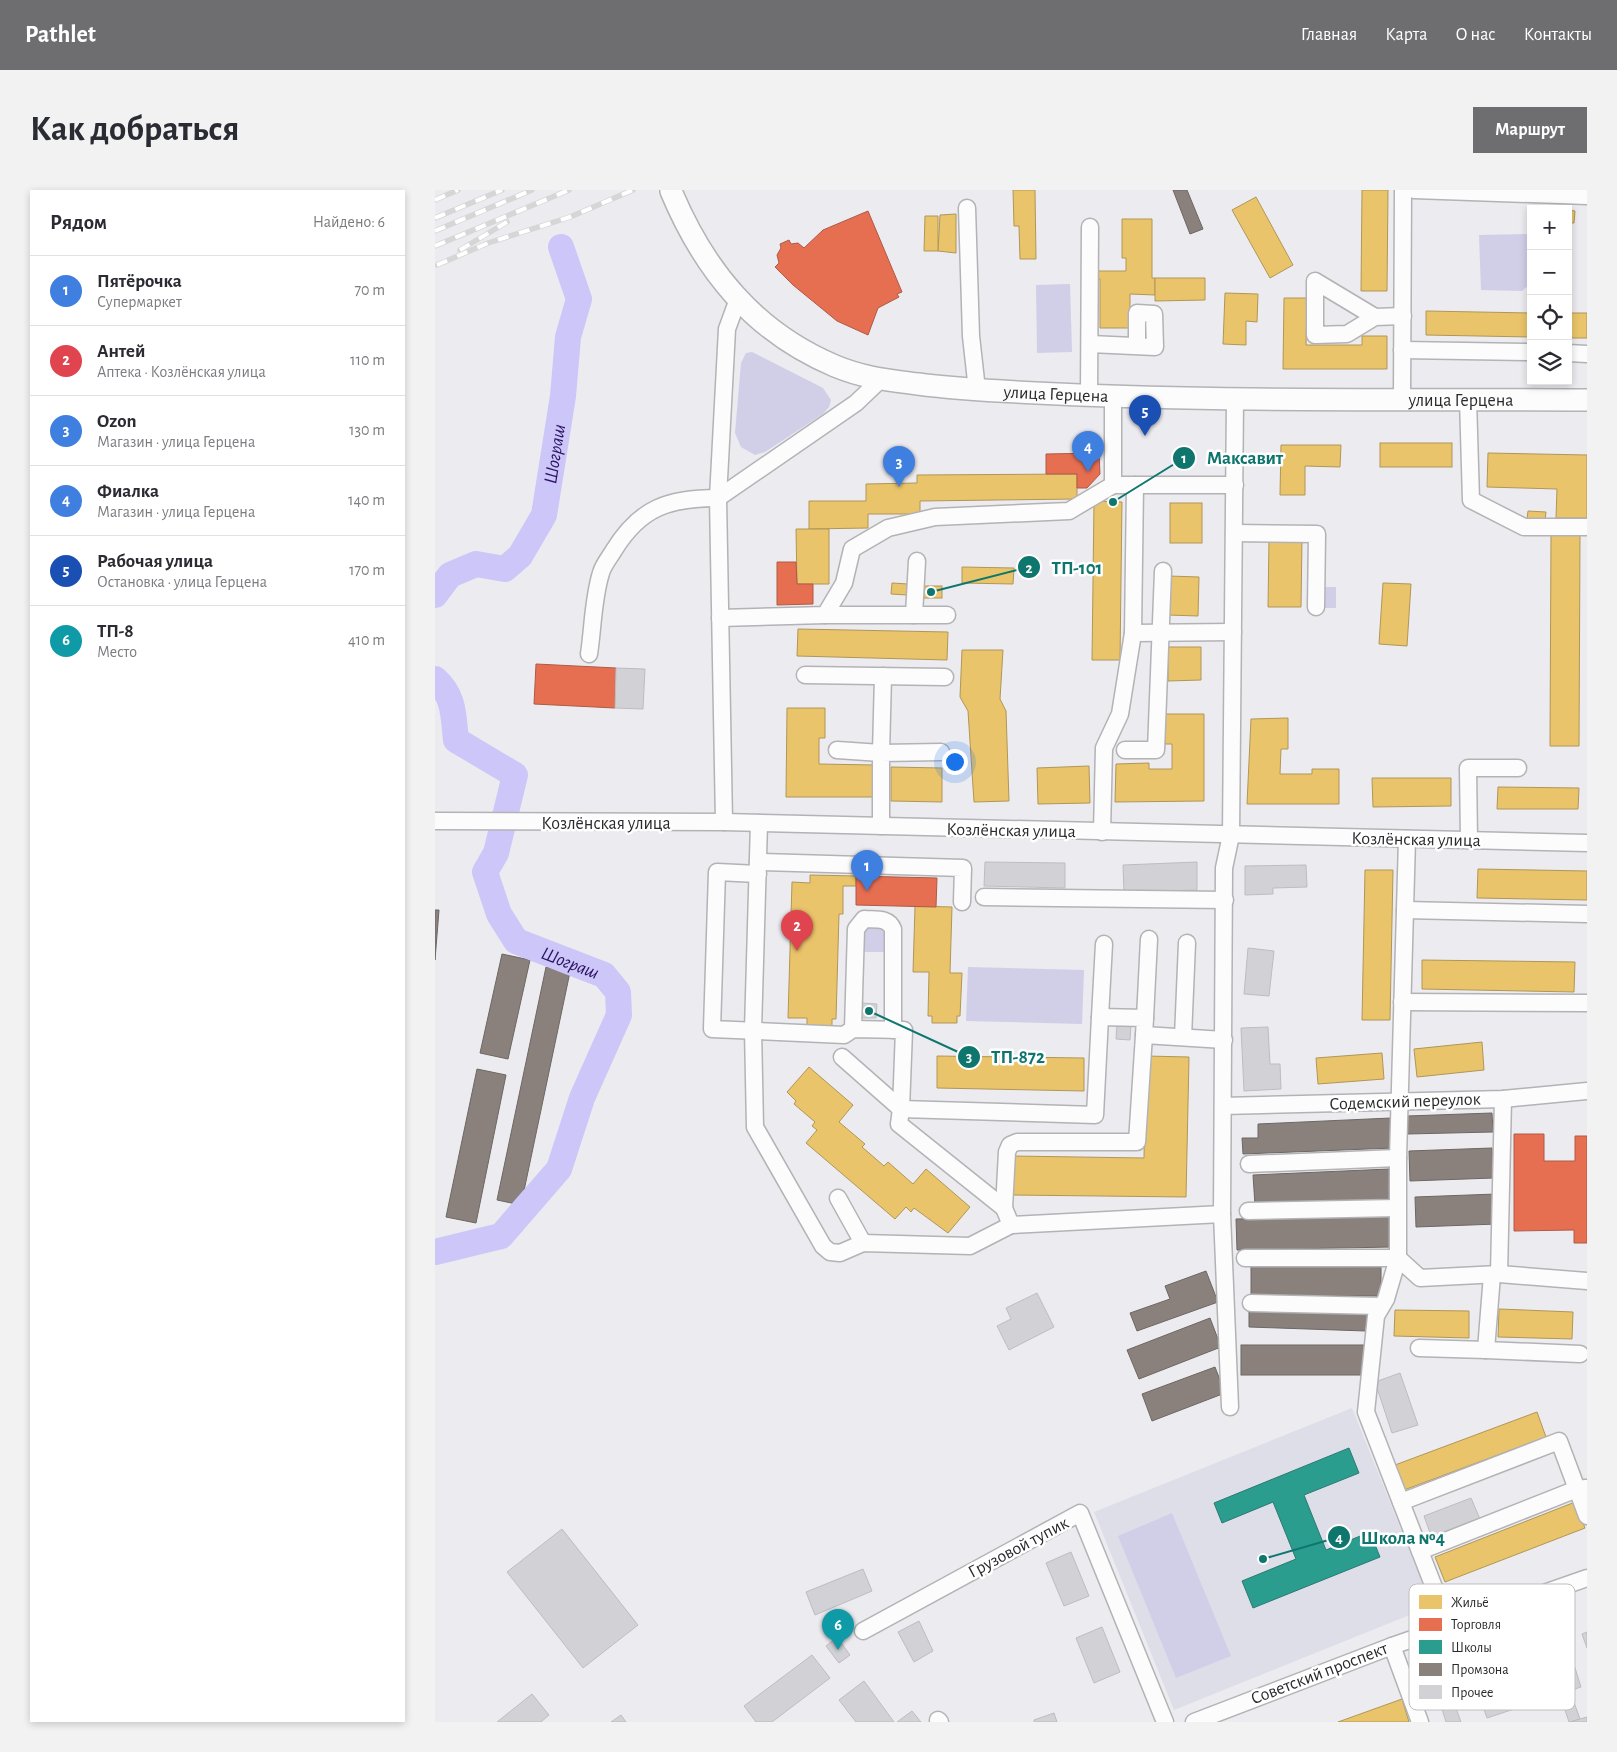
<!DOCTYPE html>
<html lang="ru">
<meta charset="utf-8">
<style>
body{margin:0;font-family:"Alegreya Sans",sans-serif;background:#f2f2f3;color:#2b2b33}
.controls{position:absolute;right:15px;top:15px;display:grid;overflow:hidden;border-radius:0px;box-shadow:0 2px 8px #0003}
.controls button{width:45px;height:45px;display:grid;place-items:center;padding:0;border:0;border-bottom:1px solid #e1e1e2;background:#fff;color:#2b2b33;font:25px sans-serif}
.you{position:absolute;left:519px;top:571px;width:18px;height:18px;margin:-12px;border:4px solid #fff;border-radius:50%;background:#1a73e8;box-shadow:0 0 0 8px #1a73e833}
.badge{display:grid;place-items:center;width:32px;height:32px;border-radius:50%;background:#6e6e71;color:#fff;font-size:16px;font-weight:700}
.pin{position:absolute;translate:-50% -41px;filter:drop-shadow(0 1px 2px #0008)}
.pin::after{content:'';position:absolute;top:26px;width:18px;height:15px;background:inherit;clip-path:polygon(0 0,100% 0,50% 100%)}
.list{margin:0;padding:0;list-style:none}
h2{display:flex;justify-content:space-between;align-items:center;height:65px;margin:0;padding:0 20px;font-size:21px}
h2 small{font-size:16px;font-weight:400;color:#7c7c81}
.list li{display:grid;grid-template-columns:32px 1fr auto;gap:15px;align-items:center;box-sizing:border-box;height:70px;padding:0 20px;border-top:1px solid #e1e1e2}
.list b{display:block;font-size:19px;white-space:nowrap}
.list p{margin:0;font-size:16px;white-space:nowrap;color:#7c7c81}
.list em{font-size:16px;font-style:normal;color:#7c7c81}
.icon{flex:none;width:28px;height:28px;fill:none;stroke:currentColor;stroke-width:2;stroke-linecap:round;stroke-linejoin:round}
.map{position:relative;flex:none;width:1152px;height:1532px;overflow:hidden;border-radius:0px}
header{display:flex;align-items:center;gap:30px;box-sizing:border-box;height:70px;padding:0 25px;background:#6e6e71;color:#fff}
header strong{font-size:24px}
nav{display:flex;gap:28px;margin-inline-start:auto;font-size:18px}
.intro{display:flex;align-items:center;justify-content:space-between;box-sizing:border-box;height:120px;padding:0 30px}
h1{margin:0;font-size:35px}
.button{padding:12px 22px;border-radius:0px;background:#6e6e71;color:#fff;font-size:18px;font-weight:700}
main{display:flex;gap:30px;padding:0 30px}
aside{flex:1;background:#fff;border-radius:0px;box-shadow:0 2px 8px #0003}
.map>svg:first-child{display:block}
</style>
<header>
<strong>Pathlet</strong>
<nav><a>Главная</a><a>Карта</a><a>О нас</a><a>Контакты</a></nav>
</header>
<div class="intro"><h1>Как добраться</h1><a class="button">Маршрут</a></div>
<main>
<aside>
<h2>Рядом<small>Найдено: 6</small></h2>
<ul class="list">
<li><span class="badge" style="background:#3f7fe0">1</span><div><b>Пятёрочка</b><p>Супермаркет</p></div><em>70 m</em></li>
<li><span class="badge" style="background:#e0444e">2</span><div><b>Антей</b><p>Аптека · Козлёнская улица</p></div><em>110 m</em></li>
<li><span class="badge" style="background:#3f7fe0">3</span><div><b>Ozon</b><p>Магазин · улица Герцена</p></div><em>130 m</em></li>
<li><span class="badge" style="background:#3f7fe0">4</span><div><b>Фиалка</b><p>Магазин · улица Герцена</p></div><em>140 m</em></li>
<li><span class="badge" style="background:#1a4fb4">5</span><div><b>Рабочая улица</b><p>Остановка · улица Герцена</p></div><em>170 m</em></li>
<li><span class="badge" style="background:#0f9aa8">6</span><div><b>ТП-8</b><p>Место</p></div><em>410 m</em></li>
</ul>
</aside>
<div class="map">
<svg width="1152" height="1532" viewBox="0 0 1152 1532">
<rect width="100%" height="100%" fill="#ebebf0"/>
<path fill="#dedee8" d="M917 1218 997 1416 739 1520 659 1322Z"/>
<g fill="#d1cee8">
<path d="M1096 44V93L1087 101 1046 100 1044 45Z"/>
<path d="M635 94 637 162 602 163 601 95Z"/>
<path d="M317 162 388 198 396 210 394 217 388 224 330 262 320 265 306 257 300 243 306 173 311 163Z"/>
<path d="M888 397H901V418H887Z"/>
<path d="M429 738H449V762H428Z"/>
<path d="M533 777 649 780 647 834 531 831Z"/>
<path d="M737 1323 796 1466 741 1488 683 1346Z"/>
</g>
<g fill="#e9c46a" stroke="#b09658">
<path d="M578 0H600L601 69H585L584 36H579Z"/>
<path d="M927 0H953L952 101H926Z"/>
<path d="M821 7 858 75 835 88 797 20Z"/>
<path d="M1133 20 1140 21 1139 33H1133Z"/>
<path d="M521 24V63L503 61 505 25Z"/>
<path d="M490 26H503V61H489Z"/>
<path d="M687 29H717V88H720V105L695 104V138H665V89H662V81H691V68H687Z"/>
<path d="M720 88H770V110L720 111Z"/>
<path d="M790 103 823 104 822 132 811 131V155L788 154Z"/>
<path d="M849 108H872L871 155H927V146H952V179H848Z"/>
<path d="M991 121 1096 123V147L991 145Z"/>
<rect x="1133" y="123" width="19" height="25"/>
<rect x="945" y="253" width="72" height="24"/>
<path d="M846 255H906L905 277 870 276V305H845Z"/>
<path d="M1053 263 1152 265V328H1121L1122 299 1052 297Z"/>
<path d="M642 284V309L485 311V324H433V338L374 339V311H431V294L482 293V285Z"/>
<path d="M659 311 687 312 685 470H657Z"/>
<rect x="735" y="313" width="32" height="40"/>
<path d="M1093 321 1111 322 1110 330 1092 329Z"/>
<path d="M361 339H394V394H362Z"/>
<path d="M1116 343H1145L1144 556H1115Z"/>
<path d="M834 348H867L866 417H833Z"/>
<path d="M527 377 579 378 578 394 527 393Z"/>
<path d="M734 386 764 387 763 426 733 425Z"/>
<path d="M457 393 473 394 472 405 456 404Z"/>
<path d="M948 393 976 394 972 456 944 454Z"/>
<rect x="486" y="396" width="21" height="12"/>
<path d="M363 439 513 442 512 470 362 466Z"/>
<path d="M733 457H766V490L733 491Z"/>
<path d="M527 460H568L565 509 571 521 574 611 539 612 533 521 525 507Z"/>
<path d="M352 518H390V548H384V574L440 575V607H351Z"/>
<path d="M730 524H769V611L680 612 681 574 714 573V579H737V554H730Z"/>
<path d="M853 528V559H846L845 584H877V579H904V614H812L816 529Z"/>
<path d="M654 576 655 613 603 614 602 578Z"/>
<path d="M456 577 507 578V612L456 611Z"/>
<path d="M937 588H1016V616L938 617Z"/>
<path d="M1063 597 1144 598 1143 619H1062Z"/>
<path d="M1043 679 1152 681V710L1042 708Z"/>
<path d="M930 680H958L955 830H927Z"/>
<path d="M375 685 421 686V696H408V724H404L401 829H397V838H372V828H353L357 692 375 693Z"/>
<path d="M480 716 517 717 515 783H527L525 826H522V833H497V826H493L494 782H478Z"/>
<path d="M987 770 1140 772 1139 802 987 799Z"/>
<path d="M1047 852 1049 880 982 887 979 859Z"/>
<path d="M947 863 949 889 883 894 881 868Z"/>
<path d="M502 866 649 868V901L502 898Z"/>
<path d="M711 866 754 867 751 1007 576 1005 577 966 709 968Z"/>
<path d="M374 877 418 915 404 932 430 954 427 957 449 976 453 972 478 994 491 979 535 1017 513 1043 479 1018 476 1022 471 1017 460 1029 371 953 382 940 377 936 380 932 359 914 361 911 352 902Z"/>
<path d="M1064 1119 1138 1122 1137 1149 1063 1147Z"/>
<path d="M960 1120 1034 1121V1148L959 1146Z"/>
<path d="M1102 1222 1111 1247 969 1300 960 1275Z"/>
<path d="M1140 1312 1150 1338 1010 1392 1000 1367Z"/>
<path d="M967 1509 974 1532H903Z"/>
</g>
<g fill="#e76f51" stroke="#ae5a46">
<path d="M433 21 467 102 462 104 464 107 443 118 433 145 402 131 358 95 340 77 344 73 342 65 346 58 345 54 354 50 356 54 363 53 369 58 388 40Z"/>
<path d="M664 263 665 284 652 298H642V284H611V264Z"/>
<path d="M342 372H361L362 394H378V414L342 415Z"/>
<path d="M101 474 181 478 180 518 99 514Z"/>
<path d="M421 686 502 688 501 717 421 715Z"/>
<path d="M1079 944H1109V971H1140V946H1152V1053H1139V1040L1079 1041Z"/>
</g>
<path fill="#2a9d8f" stroke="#2a7a72" d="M914 1258 924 1283 869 1305 891 1360 935 1342 945 1367 818 1418 807 1391 861 1369 838 1312 787 1333 779 1313Z"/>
<g fill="#8a817c" stroke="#6d6764">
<path d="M738 0H752L768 39 755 44Z"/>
<path d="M0 720H4L0 770Z"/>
<path d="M67 764 95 770 73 869 45 863Z"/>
<path d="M111 777 135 782 86 1015 62 1010Z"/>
<path d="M42 879 71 885 41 1033 11 1027Z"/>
<path d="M1057 923 1058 942 972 944V926Z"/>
<path d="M956 928 958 958 808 964 807 948H823V934Z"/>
<path d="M1057 958 1058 988 975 991 974 961Z"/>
<path d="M954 979 955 1009 820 1015 818 985Z"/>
<path d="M1061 1004 1062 1034 981 1037 980 1007Z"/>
<path d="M957 1026V1057L802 1060 801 1029Z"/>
<path d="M816 1076 946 1077V1106H816Z"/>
<path d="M771 1081 783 1112 702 1141 695 1123 735 1109 730 1096Z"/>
<path d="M814 1120 932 1123 931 1141 814 1137Z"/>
<path d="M775 1128 786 1157 704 1189 692 1160Z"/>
<rect x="806" y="1155" width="125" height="30"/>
<path d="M780 1177 790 1203 717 1231 707 1204Z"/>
</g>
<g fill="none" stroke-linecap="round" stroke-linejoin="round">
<g stroke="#ccc6f9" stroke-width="26">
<path id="s1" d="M0 405 15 385 41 374 70 379 85 366 109 325 128 206 133 147 144 109 126 57"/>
<path id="s2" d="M0 489C20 507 18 525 21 550L80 585 61 663 50 682 64 724 81 751 169 785 183 802 184 825 147 908 124 979 66 1046 0 1062"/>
</g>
</g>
<g fill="#d2d2d6" stroke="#bdbdc1">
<path d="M181 478 210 479 208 519 180 518Z"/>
<path d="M550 672 630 673V698L549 696Z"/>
<path d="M762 672V700L689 702 688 675Z"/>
<path d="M871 675 872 697 838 698V704L810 705V676Z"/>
<path d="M813 758 839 761 834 806 809 804Z"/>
<path d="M427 813 442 814 441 828H426Z"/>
<path d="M682 833 696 834 695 850 681 849Z"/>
<path d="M833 837 835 874H845L846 899 809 901 806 838Z"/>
<path d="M602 1103 619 1137 574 1160 562 1136 576 1129 571 1118Z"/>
<path d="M965 1183 983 1235 957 1243 940 1192Z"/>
<path d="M1036 1308 1045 1329 997 1348 989 1326Z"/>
<path d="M127 1339 203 1435 148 1478 72 1382Z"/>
<path d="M636 1362 654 1406 629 1416 611 1373Z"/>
<path d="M428 1379 437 1401 380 1425 371 1402Z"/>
<path d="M484 1431 498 1461 479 1472 463 1442Z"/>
<path d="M667 1437 685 1482 659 1493 641 1448Z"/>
<path d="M1152 1442V1458L1147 1444Z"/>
<path d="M1130 1446 1146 1497 1052 1528 1041 1497 1055 1492 1048 1472 1067 1466 1074 1486 1089 1481 1083 1461Z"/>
<path d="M402 1447 415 1465 404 1473 391 1456Z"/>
<path d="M377 1465 395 1488 337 1532H321L309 1516Z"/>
<path d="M429 1491 459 1532H421L404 1510Z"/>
<path d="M1135 1501 1145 1529 1134 1532 1125 1505Z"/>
<path d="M97 1504 114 1525 106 1532H62Z"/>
<path d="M1020 1515 1026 1532H1011L1007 1519Z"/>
<path d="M477 1521 486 1532H462Z"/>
<path d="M619 1523 622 1532H599V1530Z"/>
<path d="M186 1525 191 1532H176Z"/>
<path d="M1152 1527V1532H1136L1145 1529Z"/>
</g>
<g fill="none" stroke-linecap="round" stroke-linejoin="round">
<defs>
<g id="minor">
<path d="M979 0 1152 6"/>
<path d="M532 18 536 146 542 200"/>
<path d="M940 127 912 144 880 145V91L940 127 968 126"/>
<path d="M655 154 720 157 719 124 702 123V156"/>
<path d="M967 160 1096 162"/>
<path d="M1133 163 1152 164"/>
<path d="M654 205 655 37"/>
<path d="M678 206V295"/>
<path d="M967 209 968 0"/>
<path d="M1033 209 1036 310 1089 337H1152"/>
<path d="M700 295 698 443 798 442"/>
<path d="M799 343 882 344 881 417"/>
<path d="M390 425H512"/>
<path d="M479 425 482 371"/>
<path d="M285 428 390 425 409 393 417 359 453 338 500 327 634 321 678 295H800"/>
<path d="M154 464C158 438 158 408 166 383 168 375 175 367 179 360 205 318 233 308 283 308L421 213 444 191"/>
<path d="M370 485 510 487"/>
<path d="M402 560 446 563 448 486"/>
<path d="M690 560H721L728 381"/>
<path d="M0 631 289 632 1152 653"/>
<path d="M289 632 283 308 292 139 303 109"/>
<path d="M324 633 318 840 320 937 388 1056 395 1062 405 1063 428 1053 535 1056 576 1035"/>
<path d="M446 636V563L506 562"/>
<path d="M667 642 669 558 685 524 698 443"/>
<path d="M1034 650 1033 578H1083"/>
<path d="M323 672 528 678 527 712"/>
<path d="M323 684 282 682 277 839 409 845 418 839 469 840 466 919 464 934 569 1018"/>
<path d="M549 707 790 710"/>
<path d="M970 720 1152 724"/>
<path d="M967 812 1152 813"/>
<path d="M665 827 669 754"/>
<path d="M710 828 714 749"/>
<path d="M418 839 421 739 429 729C440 730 453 727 458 739V840"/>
<path d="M748 847 752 753"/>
<path d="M407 867 466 919 660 925 665 827 710 828 709 845"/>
<path d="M788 916 1068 909 1152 901"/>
<path d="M814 974 963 968"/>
<path d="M403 1008 428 1053"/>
<path d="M813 1021 962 1018"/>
<path d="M787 1024 576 1035 569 1018 572 962 575 955 582 952H702L709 845 789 850"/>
<path d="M810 1068H963V968L972 649"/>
<path d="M1064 1084 1152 1091"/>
<path d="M1057 1085 1051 1160 1145 1164"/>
<path d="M816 1113 946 1116"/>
<path d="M984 1158 1051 1160"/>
<path d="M795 1217 787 1024 789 678 796 645 800 209"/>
<path d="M966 1312 1124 1251 1152 1326"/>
<path d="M985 1361 1142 1299 1151 1298"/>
<path d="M1014 1436 931 1222 941 1126 951 1109 963 1068 985 1088 1064 1084 1068 909"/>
<path d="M428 1441 645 1323 730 1532"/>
<path d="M957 1456 985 1532"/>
<path d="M503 1530 505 1532"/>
<path d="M759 1532 957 1456 1152 1388"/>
</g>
<g id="major">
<path id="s3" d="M236 1C269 80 319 142 400 176 429 188 452 190 483 194 530 200 576 202 623 204 799 212 976 209 1152 210"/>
</g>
</defs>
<use href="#minor" stroke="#b3b3b6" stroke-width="19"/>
<use href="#major" stroke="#b3b3b6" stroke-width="24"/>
<use href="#minor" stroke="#fcfcfd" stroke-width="16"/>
<use href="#major" stroke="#fcfcfd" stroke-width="21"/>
<defs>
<g id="rail">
<path d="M0 10 23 0"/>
<path d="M0 28 67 0"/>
<path d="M0 41 97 0"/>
<path d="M0 56 134 0"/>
<path d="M25 60 72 32"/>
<path d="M2 75 53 53 135 27 198 0"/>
</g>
</defs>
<use href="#rail" stroke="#d6d6d6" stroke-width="5.5"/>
<use href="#rail" stroke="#fff" stroke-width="4" stroke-dasharray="11" stroke-linecap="butt"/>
</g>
<g text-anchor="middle" stroke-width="5" stroke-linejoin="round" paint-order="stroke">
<g font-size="18" fill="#2a2a2d" stroke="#fff">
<text dy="6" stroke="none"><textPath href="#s3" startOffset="470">улица Герцена</textPath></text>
<text dy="6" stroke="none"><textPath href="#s3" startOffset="875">улица Герцена</textPath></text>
<text x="171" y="639">Козлёнская улица</text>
<text transform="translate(576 640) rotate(1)" y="6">Козлёнская улица</text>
<text transform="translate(981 649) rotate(1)" y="6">Козлёнская улица</text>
<text transform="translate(970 911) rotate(-2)" y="6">Содемский переулок</text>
<text transform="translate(583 1357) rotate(-28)" y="6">Грузовой тупик</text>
<text transform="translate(884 1483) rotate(-21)" y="6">Советский проспект</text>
</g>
<g font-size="19" font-style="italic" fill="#2c1363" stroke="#fff">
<text dy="7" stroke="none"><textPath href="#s1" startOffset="212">Шограш</textPath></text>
<text dy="7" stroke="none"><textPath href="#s2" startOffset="372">Шограш</textPath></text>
</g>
</g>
<rect x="974" y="1394" width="166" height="126" rx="8" fill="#fff" stroke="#bfbfc0" stroke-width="1"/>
<rect x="984" y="1405" width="23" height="14" fill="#e9c46a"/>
<rect x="984" y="1428" width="23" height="13" fill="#e76f51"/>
<rect x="984" y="1450" width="23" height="14" fill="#2a9d8f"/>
<rect x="984" y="1473" width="23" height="13" fill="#8a817c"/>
<rect x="984" y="1495" width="23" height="14" fill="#d2d2d6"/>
<g font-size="14" fill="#2a2a2d">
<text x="1016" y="1417">Жильё</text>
<text x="1016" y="1439">Торговля</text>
<text x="1016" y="1462">Школы</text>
<text x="1016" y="1484">Промзона</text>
<text x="1016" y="1507">Прочее</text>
</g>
<path fill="none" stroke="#0f766e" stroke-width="2" d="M678 312L749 268M496 402L594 377M434 821L534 867M828 1369L904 1347"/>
<g fill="#0f766e" stroke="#fff" stroke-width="2">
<circle cx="678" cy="312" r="5"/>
<circle cx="496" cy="402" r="5"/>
<circle cx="434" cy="821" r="5"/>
<circle cx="828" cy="1369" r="5"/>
<circle cx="749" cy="268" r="12"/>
<circle cx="594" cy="377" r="12"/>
<circle cx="534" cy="867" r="12"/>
<circle cx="904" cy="1347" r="12"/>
</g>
<g font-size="15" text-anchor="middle" font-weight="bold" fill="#fff">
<text x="749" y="273">1</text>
<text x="594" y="383">2</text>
<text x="534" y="872">3</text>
<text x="904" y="1353">4</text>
</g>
<g font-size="19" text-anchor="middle" font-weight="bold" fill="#0f766e" stroke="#fff" stroke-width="5" stroke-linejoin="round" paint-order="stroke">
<text x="810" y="274">Максавит</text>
<text x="642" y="384">ТП-101</text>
<text x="583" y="873">ТП-872</text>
<text x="968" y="1354">Школа №4</text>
</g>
</svg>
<div class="controls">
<button>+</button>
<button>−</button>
<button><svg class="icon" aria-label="locate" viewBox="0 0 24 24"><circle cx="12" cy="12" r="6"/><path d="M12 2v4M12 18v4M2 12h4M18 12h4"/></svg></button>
<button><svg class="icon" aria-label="layers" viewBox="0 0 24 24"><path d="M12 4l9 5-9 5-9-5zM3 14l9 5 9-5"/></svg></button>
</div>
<div class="you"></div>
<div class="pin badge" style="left:432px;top:701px;background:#3f7fe0">1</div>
<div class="pin badge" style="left:362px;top:761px;background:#e0444e">2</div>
<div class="pin badge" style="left:464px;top:297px;background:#3f7fe0">3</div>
<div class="pin badge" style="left:653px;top:282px;background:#3f7fe0">4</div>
<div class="pin badge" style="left:710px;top:246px;background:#1a4fb4">5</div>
<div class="pin badge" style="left:403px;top:1460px;background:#0f9aa8">6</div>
</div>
</main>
